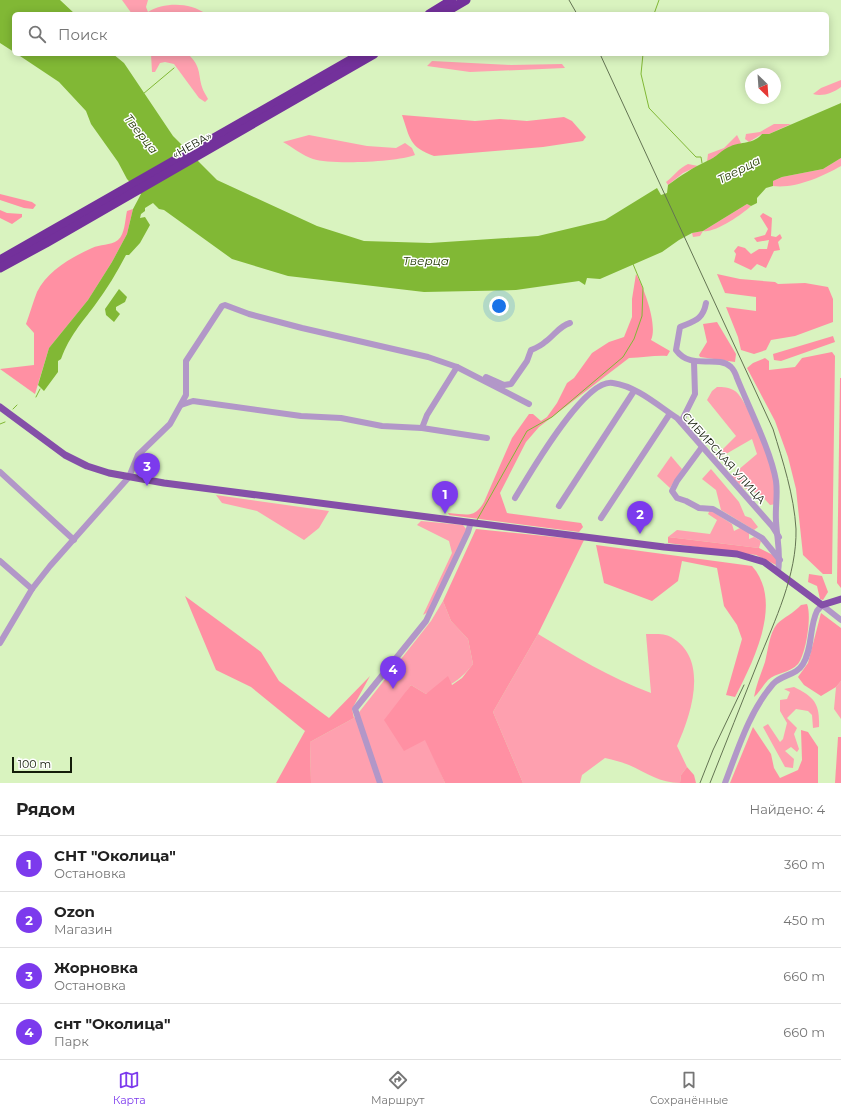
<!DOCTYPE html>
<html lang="ru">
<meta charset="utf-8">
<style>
body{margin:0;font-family:Montserrat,sans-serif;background:#f6f6f6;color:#222}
.compass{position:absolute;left:745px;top:68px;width:36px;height:36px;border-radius:50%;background:#fff;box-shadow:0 2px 10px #0003;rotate:155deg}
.scale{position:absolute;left:12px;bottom:10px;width:60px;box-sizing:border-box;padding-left:4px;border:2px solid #131c09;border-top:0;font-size:11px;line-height:14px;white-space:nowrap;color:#131c09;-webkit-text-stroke:3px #fff;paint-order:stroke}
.you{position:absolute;left:499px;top:306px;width:14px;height:14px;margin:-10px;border:3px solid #fff;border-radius:50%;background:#1a73e8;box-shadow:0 0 0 6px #1a73e833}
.badge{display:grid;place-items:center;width:26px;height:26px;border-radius:50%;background:#7c3aed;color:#fff;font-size:13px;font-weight:700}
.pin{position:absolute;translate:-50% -33px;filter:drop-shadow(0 1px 2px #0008)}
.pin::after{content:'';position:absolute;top:21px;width:14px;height:12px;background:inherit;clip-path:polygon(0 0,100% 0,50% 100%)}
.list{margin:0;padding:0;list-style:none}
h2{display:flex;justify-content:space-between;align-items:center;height:52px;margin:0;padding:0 16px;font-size:17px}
h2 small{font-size:13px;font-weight:400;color:#767676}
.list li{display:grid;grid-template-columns:26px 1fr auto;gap:12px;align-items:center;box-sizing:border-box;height:56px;padding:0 16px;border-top:1px solid #e0e0e0}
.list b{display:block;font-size:15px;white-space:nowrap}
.list p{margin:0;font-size:13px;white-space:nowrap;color:#767676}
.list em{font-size:13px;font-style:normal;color:#767676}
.icon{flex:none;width:22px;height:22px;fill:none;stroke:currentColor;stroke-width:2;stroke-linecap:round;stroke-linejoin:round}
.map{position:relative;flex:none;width:841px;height:783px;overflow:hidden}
.search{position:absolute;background:#fff;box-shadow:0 2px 10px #0003;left:12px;right:12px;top:12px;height:44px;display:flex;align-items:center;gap:10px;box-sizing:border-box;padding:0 14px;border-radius:6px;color:#767676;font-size:15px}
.sheet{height:276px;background:#fff}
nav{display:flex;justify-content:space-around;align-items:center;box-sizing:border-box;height:56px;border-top:1px solid #e0e0e0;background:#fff;font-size:11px;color:#767676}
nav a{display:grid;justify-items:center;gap:2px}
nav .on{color:#7c3aed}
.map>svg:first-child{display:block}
</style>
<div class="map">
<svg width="841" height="783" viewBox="0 0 841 783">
<rect width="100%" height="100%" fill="#d9f3bf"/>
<g fill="#fea0af">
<path d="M122 0H148L146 7 148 12C164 2 190 2 206 14H132Z"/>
<path d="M151 54 189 55C201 67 198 73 202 87 203 91 206 95 208 99L205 102 199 98 174 64 165 62 160 63 155 72H152Z"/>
<path d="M432 61 511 65 562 64 565 68 470 72 427 66Z"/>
<path d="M841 80V87C833 93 822 97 813 94L821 88Z"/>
<path d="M774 124H791L769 134H762L749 142 745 139 746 134 760 132Z"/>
<path d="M309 135 367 146 396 148 405 143 412 148 415 155C398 162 331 165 313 159 303 156 292 147 283 142Z"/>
<path d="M737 135 742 145 731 146 707 162 708 154 724 148Z"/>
<path d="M841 158V166C822 177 794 189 773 186V181L782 177 823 169Z"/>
<path d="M688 164 698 166 683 173 668 185 666 182C674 176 679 168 688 164Z"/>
<path d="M747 204 751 206C743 214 713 234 703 231L700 236 693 237 692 233 703 231Z"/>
<path d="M717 387C723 387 729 387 735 391 749 401 774 470 776 489 776 494 776 499 776 504L770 505 761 495 742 487 731 476 757 454 752 439 719 458 716 456 736 436 707 400 712 391Z"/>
<path d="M671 456 682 469 670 488 657 476Z"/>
<path d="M711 469 739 502 745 516 751 518 758 527 754 530 721 510 716 490 702 479Z"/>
<path d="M216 495 329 511 319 528 304 540 257 511 222 503Z"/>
<path d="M710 510 732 524 734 531 742 527 749 533V539L754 537 761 541 759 548 668 537 677 530 710 534 717 520 708 514Z"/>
<path d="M421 521 463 525 467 530 428 612 423 615 452 553 449 541 417 525Z"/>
<path d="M443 601 451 621 468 639 473 664C458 683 449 686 426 694L411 685 406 692 445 783H311L310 742 354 718 360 711 431 621Z"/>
<path d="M538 634C575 656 610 678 651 693L646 634C653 634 665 633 671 637 710 659 691 715 677 746L687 767 681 775 680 783C660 783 647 773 629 765 622 762 613 760 605 758L582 775 580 783H523L493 712Z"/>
<path d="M841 681V719L834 709 836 687Z"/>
<path d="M794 687C814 697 820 703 819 727L813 728 812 715 808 711 796 709 787 718 797 728 794 734 799 749 797 752 791 747 785 751 794 759 793 768 785 767 763 727 768 724 780 742 783 739 787 723 780 711V700L787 699 790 692 784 689Z"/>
</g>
<g fill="#ff90a3">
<path d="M402 115 475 121 500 119 527 121 564 117 572 121 586 137 583 141 543 147 434 156C409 147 410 138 402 115Z"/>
<path d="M0 194 32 202 36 205 33 209 24 208 0 200Z"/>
<path d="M133 209 127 234 112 262 88 300 49 348 35 394 0 369 34 365V333L26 324C30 313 33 302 37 292 47 271 72 257 92 248 100 244 110 246 118 240 125 234 125 220 127 211Z"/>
<path d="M0 210 7 213 22 214V217L12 224 0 218Z"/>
<path d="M763 213 772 218 771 236 776 237 780 234 782 238 778 242 780 250 774 251 766 268 757 264 751 270 734 262 736 254 734 251 738 246 745 248 751 254 759 249H767L769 240 757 242 754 238 765 235 768 229 760 216Z"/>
<path d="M636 274C644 288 658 325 651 340L670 351 667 356C655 355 643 358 629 358L539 427 526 442 500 493 507 513 581 523 583 527 579 532 449 515 448 513C467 514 474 519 484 502L512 438 529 414H533L541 421 547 417 557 403 567 383 574 378 592 353 609 342 624 337 632 317V299Z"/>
<path d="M717 274 740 279 775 282 778 284 805 283 828 287 833 299V322L795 336 771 340 766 350 754 354 741 350 738 337 726 307 756 311V297L725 293Z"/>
<path d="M717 322 736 354 735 362 700 357 699 355 707 342 703 324Z"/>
<path d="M833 336 835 342 781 361 774 360 773 354Z"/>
<path d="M832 352 835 356 832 574H823L803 555 796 489 788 457 775 421 747 368 753 363 765 358 769 361V370L795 367 802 358Z"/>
<path d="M840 378H841V588L837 583Z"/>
<path d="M476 529 584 540 538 634 493 712 523 783H445L425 740 404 751 384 720 411 685 426 694 448 676 452 685 462 678 473 664 468 639 451 621 443 601Z"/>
<path d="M668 537 759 548 777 557 778 566 756 555 668 543Z"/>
<path d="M596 545 752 566C784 602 753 662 735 697L726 695 742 639 737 625 724 606 717 568 682 561 678 581 652 601 604 583Z"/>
<path d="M809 574 822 576 828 592 823 600 820 599 817 586 808 582Z"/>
<path d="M185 596 261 652 279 681 329 718 370 676 352 709 354 718 310 742 311 783H276L305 731 251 687 216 670Z"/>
<path d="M807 604C812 616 806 654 798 664 790 673 775 673 768 680 763 685 760 692 754 697 756 685 761 674 765 662 768 651 769 634 777 624 784 617 794 613 801 605Z"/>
<path d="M821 613 841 628V681L836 687 821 696 804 685 798 677 808 663Z"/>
<path d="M753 727 771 754 774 768 780 778 798 770 802 760 801 730 808 732 818 747V783H730Z"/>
<path d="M838 737H841V783H835Z"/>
<path d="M687 767 694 775 696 783H680L681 775Z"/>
</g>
<g fill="#81b835">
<path d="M0 0H60L75 14H14V52L0 43Z"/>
<path d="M17 54H113L124 63 173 136 217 180 317 226 364 241 430 243 538 236 605 220 657 188 661 195 667 193 668 185C680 176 694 167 707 161 716 158 722 149 731 146 740 142 754 144 762 134H769L841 103V158L823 169 782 177 773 181V186L766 188 757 198V203L751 206 747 204 703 231 692 233 679 240 662 252 600 279 587 278 585 285 579 281 516 290 424 292 288 276 232 259 164 210 159 209 153 203 145 208V211L141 214 140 218 145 217 150 225 140 243 129 255H126C117 272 107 289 95 305 81 324 70 335 61 359L58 361V372L44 391 38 385 49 348 88 300 112 262 127 234 133 209 141 194 127 179 118 162 91 124 86 111 59 82Z"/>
<path d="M119 289 127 297 125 302 116 307V310L120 314 114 322 106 315 105 309Z"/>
</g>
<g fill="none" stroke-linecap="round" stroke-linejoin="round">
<g stroke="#81b835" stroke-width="1">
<path d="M654 14 659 0"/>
<path d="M643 54 641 74 649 108 696 157H701L702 163"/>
<path d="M143 94 174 68"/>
<path d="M36 397 40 389"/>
<path d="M13 409 17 405"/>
<path d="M0 424 5 422"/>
<path d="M477 520 527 431 552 417 623 357 634 339 642 316 643 288 633 264"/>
</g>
<g stroke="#b297c8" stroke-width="6">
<path d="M706 303C703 320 694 321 680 327L676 350C691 371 717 354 731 367 734 370 736 375 737 378 749 408 771 451 776 481 778 495 775 507 776 521 777 540 781 553 778 572"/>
<path d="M486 377 504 385 511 384 527 361 531 350C536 348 541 346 545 342 554 336 559 326 570 323"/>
<path d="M181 405 193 401 301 416 341 418 382 426 422 428 487 438"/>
<path d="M681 422 695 394 694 362"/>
<path d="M422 428 427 415 457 367"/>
<path d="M702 447 677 481 672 491 677 498 686 501 699 508 713 509 762 538 780 560"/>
<path d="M0 472 74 540"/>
<path d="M515 498C529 475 585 377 613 383 638 387 657 405 677 418L772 526 779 537"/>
<path d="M559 506 634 391"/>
<path d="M601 518 669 415"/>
<path d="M0 561 32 589"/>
<path d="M0 643 32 589 50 566 129 477 138 455 170 424 186 395V361L222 306 225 305 249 314 302 328 428 357 457 367 529 404"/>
<path d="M380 783 355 709 426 621 468 532 471 522"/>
<path d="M725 783C738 749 749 712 773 684 782 674 796 676 803 664 813 648 809 627 817 611L822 605 841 620"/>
</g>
<path stroke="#844fa8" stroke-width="7" d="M0 407 65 455 87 466 109 473 164 483 459 521 664 547 737 554 764 562 822 605 841 599"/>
<g stroke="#73319b" stroke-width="9">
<path d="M429 14 452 0"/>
<path d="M442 14 466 0"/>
<path d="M0 260 361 54"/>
<path d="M0 268 46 243 374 54"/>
</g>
<g stroke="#647453" stroke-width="1">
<path d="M569 0 577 14"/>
<path d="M600 54 773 429C783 462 794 495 796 529 797 575 775 620 758 662 742 702 726 743 710 783"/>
<path d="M700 783 713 750 744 685"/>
</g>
</g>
<g text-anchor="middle" stroke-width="3" stroke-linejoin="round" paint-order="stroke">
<g font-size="11" fill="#131c09" stroke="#fff">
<text transform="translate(192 145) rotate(-29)" y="4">«НЕВА»</text>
<text transform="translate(724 458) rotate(48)" y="4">СИБИРСКАЯ УЛИЦА</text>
</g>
<g font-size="12" font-style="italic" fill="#263b07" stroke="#fff">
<text transform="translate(141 134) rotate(52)" y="4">Тверца</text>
<text transform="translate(739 170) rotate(-27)" y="4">Тверца</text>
<text x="426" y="265">Тверца</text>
</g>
</g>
</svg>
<svg class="compass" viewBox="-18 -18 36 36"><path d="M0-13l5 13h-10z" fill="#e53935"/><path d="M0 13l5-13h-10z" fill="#767676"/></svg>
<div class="scale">100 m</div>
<div class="you"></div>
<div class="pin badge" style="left:445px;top:514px">1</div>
<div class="pin badge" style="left:640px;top:534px">2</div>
<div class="pin badge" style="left:147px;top:486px">3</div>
<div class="pin badge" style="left:393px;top:689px">4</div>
<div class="search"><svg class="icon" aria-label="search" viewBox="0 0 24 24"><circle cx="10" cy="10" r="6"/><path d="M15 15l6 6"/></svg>Поиск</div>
</div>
<section class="sheet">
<h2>Рядом<small>Найдено: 4</small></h2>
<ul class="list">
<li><span class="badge">1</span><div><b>СНТ &quot;Околица&quot;</b><p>Остановка</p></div><em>360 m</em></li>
<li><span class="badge">2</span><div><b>Ozon</b><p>Магазин</p></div><em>450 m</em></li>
<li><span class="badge">3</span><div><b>Жорновка</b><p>Остановка</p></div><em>660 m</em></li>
<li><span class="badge">4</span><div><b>снт &quot;Околица&quot;</b><p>Парк</p></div><em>660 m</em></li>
</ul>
</section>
<nav>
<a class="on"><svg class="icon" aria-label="map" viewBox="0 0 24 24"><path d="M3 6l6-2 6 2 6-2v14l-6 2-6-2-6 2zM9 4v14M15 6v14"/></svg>Карта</a>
<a><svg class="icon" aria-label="directions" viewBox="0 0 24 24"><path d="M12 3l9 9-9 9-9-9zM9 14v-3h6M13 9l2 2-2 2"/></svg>Маршрут</a>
<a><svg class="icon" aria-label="saved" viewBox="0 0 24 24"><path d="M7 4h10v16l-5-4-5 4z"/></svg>Сохранённые</a>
</nav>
